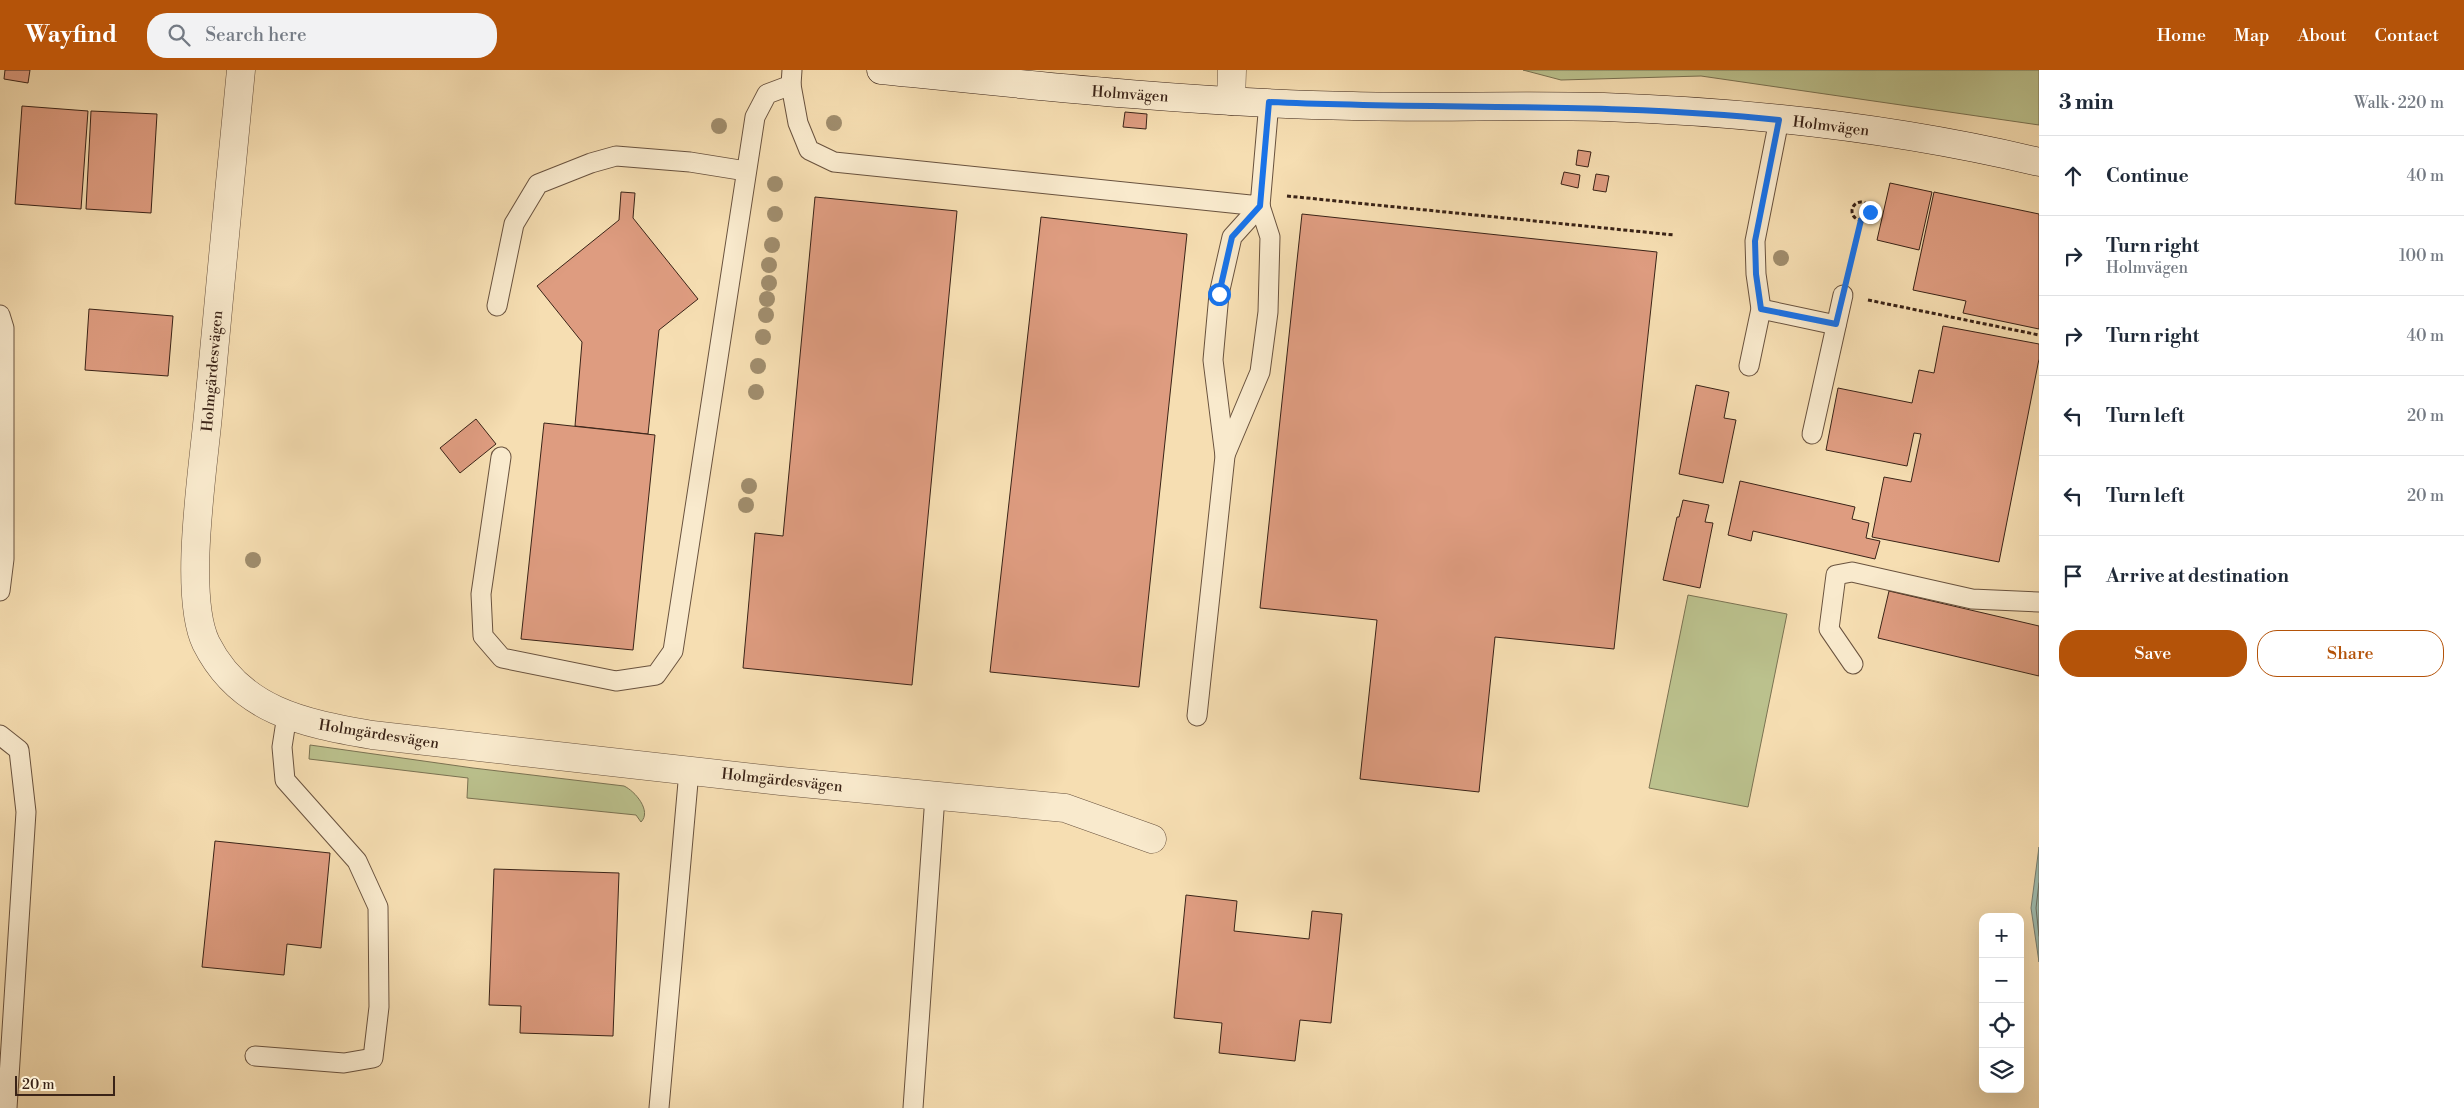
<!DOCTYPE html>
<meta charset="utf-8">
<style>
body{margin:0;font-family:"Libre Bodoni",serif;background:#f2f2f3;color:#1f2937}
.controls{position:absolute;right:15px;bottom:15px;display:grid;overflow:hidden;border-radius:10px;box-shadow:0 5px 20px #0002}
.controls button{width:45px;height:45px;display:grid;place-items:center;padding:0;border:0;border-bottom:1px solid #e0e1e3;background:#fff;color:#1f2937;font:25px sans-serif}
.scale{position:absolute;left:15px;bottom:12px;width:100px;box-sizing:border-box;padding-left:5px;border:2px solid #3a2317;border-top:0;font-size:14px;line-height:18px;white-space:nowrap;color:#3a2317;-webkit-text-stroke:4px #f9eacd;paint-order:stroke}
.stop{position:absolute;width:15px;height:15px;margin:-11px;border:4px solid #1a73e8;border-radius:50%;background:#fff}
.stop.end{background:#1a73e8;border-color:#fff;box-shadow:0 1px 5px #0008}
.list{margin:0;padding:0;list-style:none}
h2{display:flex;justify-content:space-between;align-items:center;height:65px;margin:0;padding:0 20px;font-size:21px}
h2 small{font-size:16px;font-weight:400;color:#747a83}
.list li{display:grid;grid-template-columns:32px 1fr auto;gap:15px;align-items:center;box-sizing:border-box;height:80px;padding:0 20px;border-top:1px solid #e0e1e3}
.list b{display:block;font-size:19px;white-space:nowrap}
.list p{margin:0;font-size:16px;white-space:nowrap;color:#747a83}
.list em{font-size:16px;font-style:normal;color:#747a83}
.actions{display:flex;gap:10px;padding:15px 20px}
.actions a{flex:1;padding:11px 0;border:1px solid #b45309;border-radius:20px;text-align:center;font-size:18px;color:#b45309}
.actions .main{background:#b45309;color:#fff}
.icon{flex:none;width:28px;height:28px;fill:none;stroke:currentColor;stroke-width:2;stroke-linecap:round;stroke-linejoin:round}
.map{position:relative;flex:none;width:2039px;height:1038px;overflow:hidden}
header{display:flex;align-items:center;gap:30px;box-sizing:border-box;height:70px;padding:0 25px;background:#b45309;color:#fff}
header strong{font-size:24px}
nav{display:flex;gap:28px;margin-inline-start:auto;font-size:18px}
.search{width:350px;height:45px;background:#f2f2f3;display:flex;align-items:center;gap:12px;box-sizing:border-box;padding:0 18px;border-radius:20px;color:#747a83;font-size:19px}
main{display:flex}
aside{flex:1;background:#fff}
.map>svg:first-child{display:block}
</style>
<header>
<strong>Wayfind</strong>
<div class="search"><svg class="icon" aria-label="search" viewBox="0 0 24 24"><circle cx="10" cy="10" r="6"/><path d="M15 15l6 6"/></svg>Search here</div>
<nav><a>Home</a><a>Map</a><a>About</a><a>Contact</a></nav>
</header>
<main>
<div class="map">
<svg width="2039" height="1038" viewBox="0 0 2039 1038">
<rect width="100%" height="100%" fill="#f6deb2"/>
<filter id="stains"><feTurbulence type="fractalNoise" baseFrequency=".004" numOctaves="4"/><feColorMatrix values="0 0 0 0 .2 0 0 0 0 .09 0 0 0 0 .02 0 0 0 .5 -.17"/></filter>
<radialGradient id="worn" r=".72"><stop offset=".6" stop-color="#630" stop-opacity="0"/><stop offset="1" stop-color="#630" stop-opacity=".3"/></radialGradient>
<g fill="#bbc18d" stroke="#7a7252">
<path d="M1523 0H2039V55L1701 6 1561 10Z"/>
<path d="M1688 525 1787 544 1748 737 1649 718Z"/>
<path d="M310 675 473 698 624 716C635 721 652 741 641 752L636 745 467 728 468 708 309 689Z"/>
</g>
<path fill="#9dbcb0" stroke="#757f73" d="M2039 777V892L2031 838Z"/>
<g fill="none" stroke-linecap="round" stroke-linejoin="round">
<path stroke="#6c7064" stroke-width="1" d="M2039 813 2036 838 2039 866"/>
</g>
<g fill="#de9c80" stroke="#3a2317">
<path d="M5 0H30L28 13 4 9Z"/>
<path d="M22 36 88 41 81 139 15 134Z"/>
<path d="M91 41 157 44 151 143 86 139Z"/>
<path d="M1125 42 1147 44 1146 59 1123 57Z"/>
<path d="M1578 80 1591 82 1588 97 1576 95Z"/>
<path d="M1564 102 1580 105 1578 118 1561 114Z"/>
<path d="M1596 104 1609 106 1606 122 1593 120Z"/>
<path d="M1890 113 1932 122 1919 180 1877 170Z"/>
<path d="M621 122 635 123 633 148 698 229 659 260 648 364 575 356 582 272 537 216 619 150Z"/>
<path d="M1934 122 2039 144V259L1963 243 1966 231 1913 220Z"/>
<path d="M815 127 957 141 912 615 743 598 755 463 783 466Z"/>
<path d="M1302 144 1657 182 1614 579 1495 567 1479 722 1360 709 1377 550 1260 538Z"/>
<path d="M1041 147 1187 164 1139 617 990 602Z"/>
<path d="M89 239 173 246 168 306 85 300Z"/>
<path d="M1943 256 2039 274V289L1999 492 1872 467 1884 407 1911 412 1921 364 1914 363 1907 396 1826 380 1838 318 1912 333 1919 300 1934 303Z"/>
<path d="M1696 315 1729 322 1724 348 1736 350 1723 413 1679 404Z"/>
<path d="M476 349 496 374 460 403 440 378Z"/>
<path d="M544 353 655 365 633 580 521 569Z"/>
<path d="M1740 411 1855 437 1852 449 1869 453 1866 468 1880 471 1875 489 1753 461 1751 471 1728 465Z"/>
<path d="M1683 430 1709 435 1705 452 1713 453 1700 518 1663 510 1677 447H1679Z"/>
<path d="M1889 521 2039 556V606L1878 568Z"/>
<path d="M215 771 330 783 321 878 287 874 284 905 202 897Z"/>
<path d="M494 799 619 803 613 966 520 963 521 936 489 935Z"/>
<path d="M1186 825 1237 831 1234 861 1309 869 1312 841 1342 844 1331 953 1300 950 1295 991 1219 983 1222 953 1174 948Z"/>
</g>
<g fill="none" stroke-linecap="round" stroke-linejoin="round">
<defs>
<g id="lane">
<path d="M791 15 798 53 809 80 834 92 1260 136 1269 32"/>
<path d="M497 236 514 154 538 114 591 93 616 86 690 92 746 101"/>
<path d="M1761 239 1836 255"/>
<path d="M0 245 4 258V489L0 521"/>
<path d="M1749 296 1761 239 1756 204 1755 171 1779 50"/>
<path d="M1812 364 1843 225"/>
<path d="M1225 385 1260 302 1268 242 1270 167 1260 136"/>
<path d="M501 387 481 524 483 566 502 588 616 611 656 605 673 581 755 47 767 24 791 15 792 0"/>
<path d="M1853 594 1829 559 1836 505 1852 502 1972 529 2039 532"/>
<path d="M1197 646 1225 386 1213 290 1219 224 1232 167 1260 136"/>
<path d="M0 665 19 680 26 742 7 1038"/>
<path d="M255 986 344 993 373 988 379 937 378 837 357 791 285 710 282 677 287 645"/>
<path d="M659 1038 689 701"/>
<path d="M913 1038 935 726"/>
</g>
<g id="street">
<path d="M241 0C230 115 218 230 208 345 203 400 183 525 206 573 240 641 303 653 372 665L781 711 1065 738 1152 769"/>
<path d="M1231 31 1232 0"/>
</g>
<path id="secondary" d="M881 0C1038 16 1195 33 1353 36 1437 38 1521 35 1604 37 1750 42 1897 58 2039 92"/>
</defs>
<use href="#lane" stroke="#69523e" stroke-width="21"/>
<use href="#street" stroke="#69523e" stroke-width="29"/>
<use href="#secondary" stroke="#3a2317" stroke-width="29"/>
<g stroke="#3a2317" stroke-width="3" stroke-dasharray="4 2.5" stroke-linecap="butt">
<path d="M1287 126 1674 165"/>
<circle cx="1861" cy="141" r="9"/>
<path d="M1849 200 1861 150"/>
<path d="M1868 230 2039 265"/>
</g>
<use href="#lane" stroke="#f9eacd" stroke-width="19"/>
<use href="#street" stroke="#f9eacd" stroke-width="28"/>
<use href="#secondary" stroke="#f9eacd" stroke-width="28"/>
</g>
<g fill="#a08d6d">
<circle cx="834" cy="53" r="8"/>
<circle cx="719" cy="56" r="8"/>
<circle cx="775" cy="114" r="8"/>
<circle cx="775" cy="144" r="8"/>
<circle cx="772" cy="175" r="8"/>
<circle cx="1781" cy="188" r="8"/>
<circle cx="769" cy="195" r="8"/>
<circle cx="769" cy="213" r="8"/>
<circle cx="767" cy="229" r="8"/>
<circle cx="766" cy="245" r="8"/>
<circle cx="763" cy="267" r="8"/>
<circle cx="758" cy="296" r="8"/>
<circle cx="756" cy="322" r="8"/>
<circle cx="749" cy="416" r="8"/>
<circle cx="746" cy="435" r="8"/>
<circle cx="253" cy="490" r="8"/>
</g>
<g fill="none" stroke-linecap="round" stroke-linejoin="round">
<path stroke="#1a73e8" stroke-width="6" d="M1219 224 1232 167 1260 136 1269 32C1439 40 1609 32 1779 50L1755 171 1756 204 1761 239 1836 254 1861 150 1867 148 1870 142"/>
</g>
<g text-anchor="middle" stroke-width="4.5" stroke-linejoin="round" paint-order="stroke">
<g font-size="15" fill="#3a2317" stroke="#f9eacd">
<text transform="translate(1130 24) rotate(4)" y="5">Holmvägen</text>
<text transform="translate(1831 56) rotate(7)" y="5">Holmvägen</text>
<text transform="translate(212 301) rotate(-85)" y="5">Holmgärdesvägen</text>
<text transform="translate(379 664) rotate(9)" y="5">Holmgärdesvägen</text>
<text transform="translate(782 710) rotate(6)" y="5">Holmgärdesvägen</text>
</g>
</g>
<rect width="100%" height="100%" filter="url(#stains)"/>
<rect width="100%" height="100%" fill="url(#worn)"/>
</svg>
<div class="controls">
<button>+</button>
<button>−</button>
<button><svg class="icon" aria-label="locate" viewBox="0 0 24 24"><circle cx="12" cy="12" r="6"/><path d="M12 2v4M12 18v4M2 12h4M18 12h4"/></svg></button>
<button><svg class="icon" aria-label="layers" viewBox="0 0 24 24"><path d="M12 4l9 5-9 5-9-5zM3 14l9 5 9-5"/></svg></button>
</div>
<div class="scale">20 m</div>
<div class="stop" style="left:1219px;top:224px"></div>
<div class="stop end" style="left:1870px;top:142px"></div>
</div>
<aside>
<h2>3 min<small>Walk · 220 m</small></h2>
<ul class="list">
<li><svg class="icon" aria-label="ahead" viewBox="0 0 24 24"><path d="M12 20V5M6 11l6-6 6 6"/></svg><div><b>Continue</b></div><em>40 m</em></li>
<li><svg class="icon" aria-label="right" viewBox="0 0 24 24"><path d="M7 20v-9h11M14 6l5 5-5 5"/></svg><div><b>Turn right</b><p>Holmvägen</p></div><em>100 m</em></li>
<li><svg class="icon" aria-label="right" viewBox="0 0 24 24"><path d="M7 20v-9h11M14 6l5 5-5 5"/></svg><div><b>Turn right</b></div><em>40 m</em></li>
<li><svg class="icon" aria-label="left" viewBox="0 0 24 24"><path d="M17 20v-9H6M10 6l-5 5 5 5"/></svg><div><b>Turn left</b></div><em>20 m</em></li>
<li><svg class="icon" aria-label="left" viewBox="0 0 24 24"><path d="M17 20v-9H6M10 6l-5 5 5 5"/></svg><div><b>Turn left</b></div><em>20 m</em></li>
<li><svg class="icon" aria-label="arrive" viewBox="0 0 24 24"><path d="M6 21V4h12l-3 4 3 4H6"/></svg><div><b>Arrive at destination</b></div></li>
</ul>
<div class="actions"><a class="main">Save</a><a>Share</a></div>
</aside>
</main>
